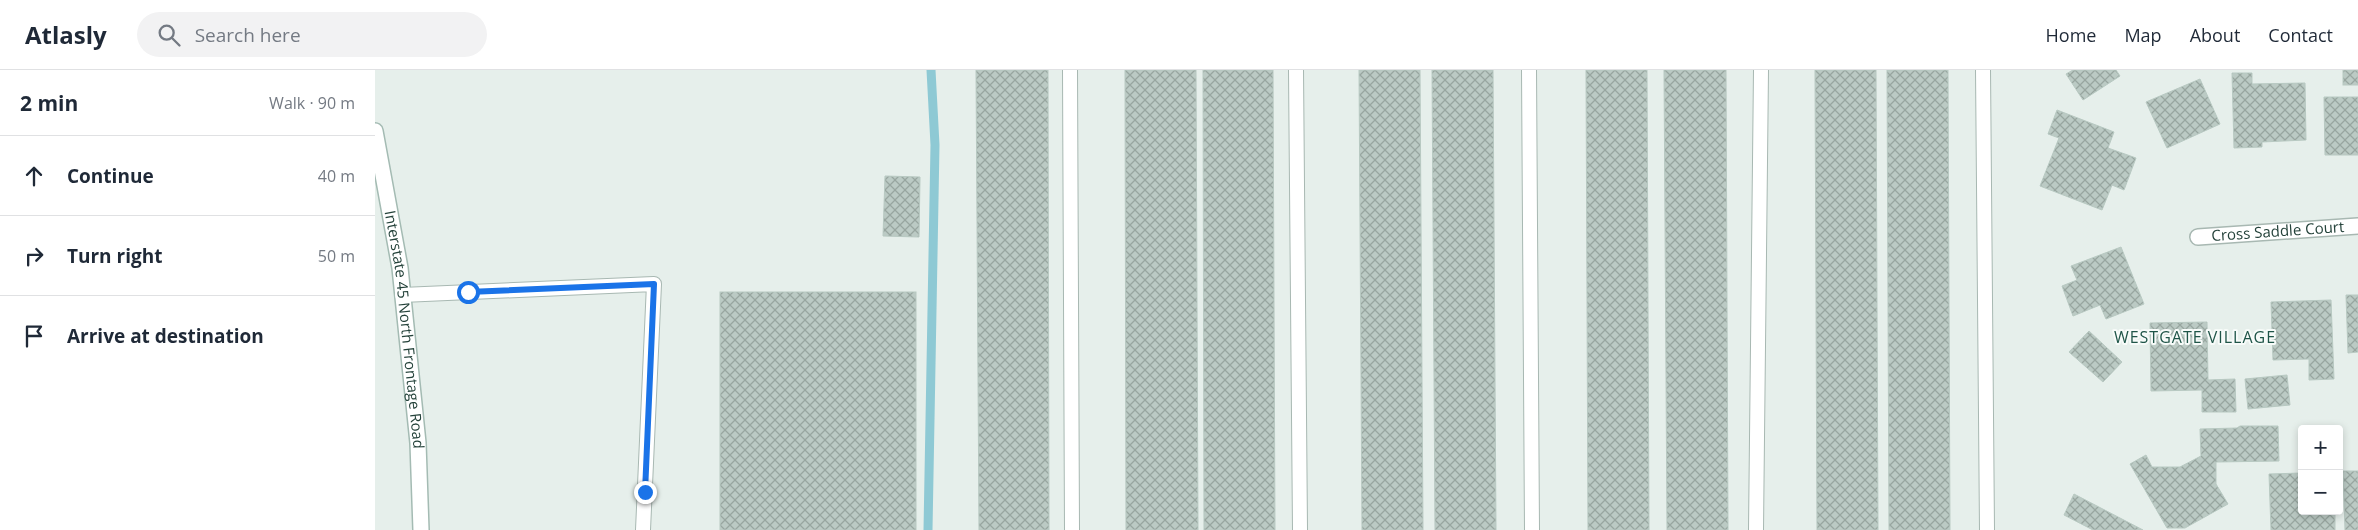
<!DOCTYPE html>
<meta charset="utf-8">
<style>
body{margin:0;font-family:"Open Sans",sans-serif;background:#f2f2f3;color:#1f2937}
.controls{position:absolute;right:15px;bottom:15px;display:grid;overflow:hidden;border-radius:5px;box-shadow:0 2px 8px #0003}
.controls button{width:45px;height:45px;display:grid;place-items:center;padding:0;border:0;border-bottom:1px solid #e0e1e3;background:#fff;color:#1f2937;font:25px sans-serif}
.stop{position:absolute;width:15px;height:15px;margin:-11px;border:4px solid #1a73e8;border-radius:50%;background:#fff}
.stop.end{background:#1a73e8;border-color:#fff;box-shadow:0 1px 5px #0008}
.list{margin:0;padding:0;list-style:none}
h2{display:flex;justify-content:space-between;align-items:center;height:65px;margin:0;padding:0 20px;font-size:21px}
h2 small{font-size:16px;font-weight:400;color:#747a83}
.list li{display:grid;grid-template-columns:32px 1fr auto;gap:15px;align-items:center;box-sizing:border-box;height:80px;padding:0 20px;border-top:1px solid #e0e1e3}
.list b{display:block;font-size:19px;white-space:nowrap}
.list em{font-size:16px;font-style:normal;color:#747a83}
.icon{flex:none;width:28px;height:28px;fill:none;stroke:currentColor;stroke-width:2;stroke-linecap:round;stroke-linejoin:round}
.map{position:relative;flex:none;width:1983px;height:460px;overflow:hidden}
header{display:flex;align-items:center;gap:30px;box-sizing:border-box;height:70px;padding:0 25px;background:#fff;border-bottom:1px solid #e0e1e3}
header strong{font-size:24px}
nav{display:flex;gap:28px;margin-inline-start:auto;font-size:18px}
.search{width:350px;height:45px;background:#f2f2f3;display:flex;align-items:center;gap:12px;box-sizing:border-box;padding:0 18px;border-radius:28px;color:#747a83;font-size:19px}
main{display:flex}
aside{flex:1;background:#fff}
.map>svg:first-child{display:block}
</style>
<header>
<strong>Atlasly</strong>
<div class="search"><svg class="icon" aria-label="search" viewBox="0 0 24 24"><circle cx="10" cy="10" r="6"/><path d="M15 15l6 6"/></svg>Search here</div>
<nav><a>Home</a><a>Map</a><a>About</a><a>Contact</a></nav>
</header>
<main>
<aside>
<h2>2 min<small>Walk · 90 m</small></h2>
<ul class="list">
<li><svg class="icon" aria-label="ahead" viewBox="0 0 24 24"><path d="M12 20V5M6 11l6-6 6 6"/></svg><div><b>Continue</b></div><em>40 m</em></li>
<li><svg class="icon" aria-label="right" viewBox="0 0 24 24"><path d="M7 20v-9h11M14 6l5 5-5 5"/></svg><div><b>Turn right</b></div><em>50 m</em></li>
<li><svg class="icon" aria-label="arrive" viewBox="0 0 24 24"><path d="M6 21V4h12l-3 4 3 4H6"/></svg><div><b>Arrive at destination</b></div></li>
</ul>
</aside>
<div class="map">
<svg width="1983" height="460" viewBox="0 0 1983 460">
<defs>
<pattern id="building-cross-hatch" width="8" height="8" patternUnits="userSpaceOnUse" patternTransform="scale(1.25)"><rect width="8" height="8" fill="#bbcac4"/><path d="M0 0l8 8M0 8l8-8" fill="none" stroke="#98a6a0"/></pattern>
</defs>
<rect width="100%" height="100%" fill="#e6efeb"/>
<g fill="none" stroke-linecap="round" stroke-linejoin="round">
<path stroke="#8ec9d4" stroke-width="9" d="M553 460 560 75 556 0"/>
</g>
<g fill="url(#building-cross-hatch)" stroke="#b8c9c2">
<path d="M601 0H673L674 460H604Z"/>
<path d="M750 0H821L823 460H751Z"/>
<path d="M828 0H898L900 460H829Z"/>
<path d="M984 0H1045L1048 460H987Z"/>
<path d="M1057 0H1118L1121 460H1060Z"/>
<path d="M1211 0H1272L1274 460H1213Z"/>
<path d="M1289 0H1351L1353 460H1292Z"/>
<path d="M1440 0H1501L1503 460H1442Z"/>
<path d="M1512 0H1573L1575 460H1514Z"/>
<path d="M1698 0H1741L1745 6 1708 30 1691 4Z"/>
<rect x="1968" y="0" width="15" height="15"/>
<path d="M1857 3H1877V14L1930 13 1931 70 1887 72V77L1859 78Z"/>
<path d="M1825 9 1845 54 1792 78 1771 32Z"/>
<path d="M1949 27H1983V85H1950Z"/>
<path d="M1682 40 1739 62 1733 78 1761 88 1749 120 1737 115 1727 140 1665 116 1684 68 1673 64Z"/>
<path d="M510 106 545 107 544 167 508 166Z"/>
<path d="M1746 177 1769 234 1731 249 1725 235 1698 246 1687 216 1702 210 1696 196Z"/>
<rect x="345" y="222" width="196" height="238"/>
<path d="M1971 225H1983V282L1973 283Z"/>
<path d="M1956 230 1959 309 1934 310V289L1898 290 1896 232Z"/>
<path d="M1832 252 1833 310 1860 309 1861 342H1827V320L1776 321 1775 253Z"/>
<path d="M1714 261 1747 292 1728 312 1694 282Z"/>
<path d="M1912 305 1915 335 1873 339 1870 309Z"/>
<path d="M1865 356H1903L1904 391 1841 392V414L1853 434 1810 458H1792L1755 394 1771 385 1777 397H1805L1826 386 1825 359 1862 358Z"/>
<path d="M1968 401H1983V460H1970Z"/>
<path d="M1927 403V441H1960V460H1896L1894 404Z"/>
<path d="M1699 424 1768 460H1718L1689 445Z"/>
</g>
<g fill="none" stroke-linecap="round" stroke-linejoin="round">
<defs>
<g id="service">
<path d="M695 0 697 460"/>
<path d="M921 0 925 460"/>
<path d="M1154 0 1157 460"/>
<path d="M1608 0 1612 460"/>
<path d="M27 225 279 214 268 460"/>
<path d="M1381 460 1386 0"/>
</g>
<g id="minor">
<path id="s1" d="M1823 167 1983 156"/>
</g>
<g id="secondary">
<path id="s2" d="M0 61 25 198 43 373 46 460"/>
</g>
</defs>
<use href="#service" stroke="#a8b8b2" stroke-width="16"/>
<use href="#minor" stroke="#a8b8b2" stroke-width="18"/>
<use href="#secondary" stroke="#a4bbb3" stroke-width="18"/>
<use href="#service" stroke="#fff" stroke-width="14"/>
<use href="#minor" stroke="#fff" stroke-width="15"/>
<use href="#secondary" stroke="#fff" stroke-width="15"/>
</g>
<g fill="none" stroke-linecap="round" stroke-linejoin="round">
<path stroke="#1a73e8" stroke-width="6" d="M93 222 279 214 270 422"/>
</g>
<g text-anchor="middle" stroke-width="4" stroke-linejoin="round" paint-order="stroke">
<g font-size="15" fill="#24423a" stroke="#f7fbf9">
<text dy="5" stroke="none"><textPath href="#s1" startOffset="80">Cross Saddle Court</textPath></text>
<text dy="5" stroke="none"><textPath href="#s2" startOffset="201">Interstate 45 North Frontage Road</textPath></text>
</g>
<g font-size="16" letter-spacing="1" fill="#1f5548" stroke="#f7fbf9">
<text x="1820" y="273">WESTGATE VILLAGE</text>
</g>
</g>
</svg>
<div class="controls">
<button>+</button>
<button>−</button>
</div>
<div class="stop" style="left:93px;top:222px"></div>
<div class="stop end" style="left:270px;top:422px"></div>
</div>
</main>
